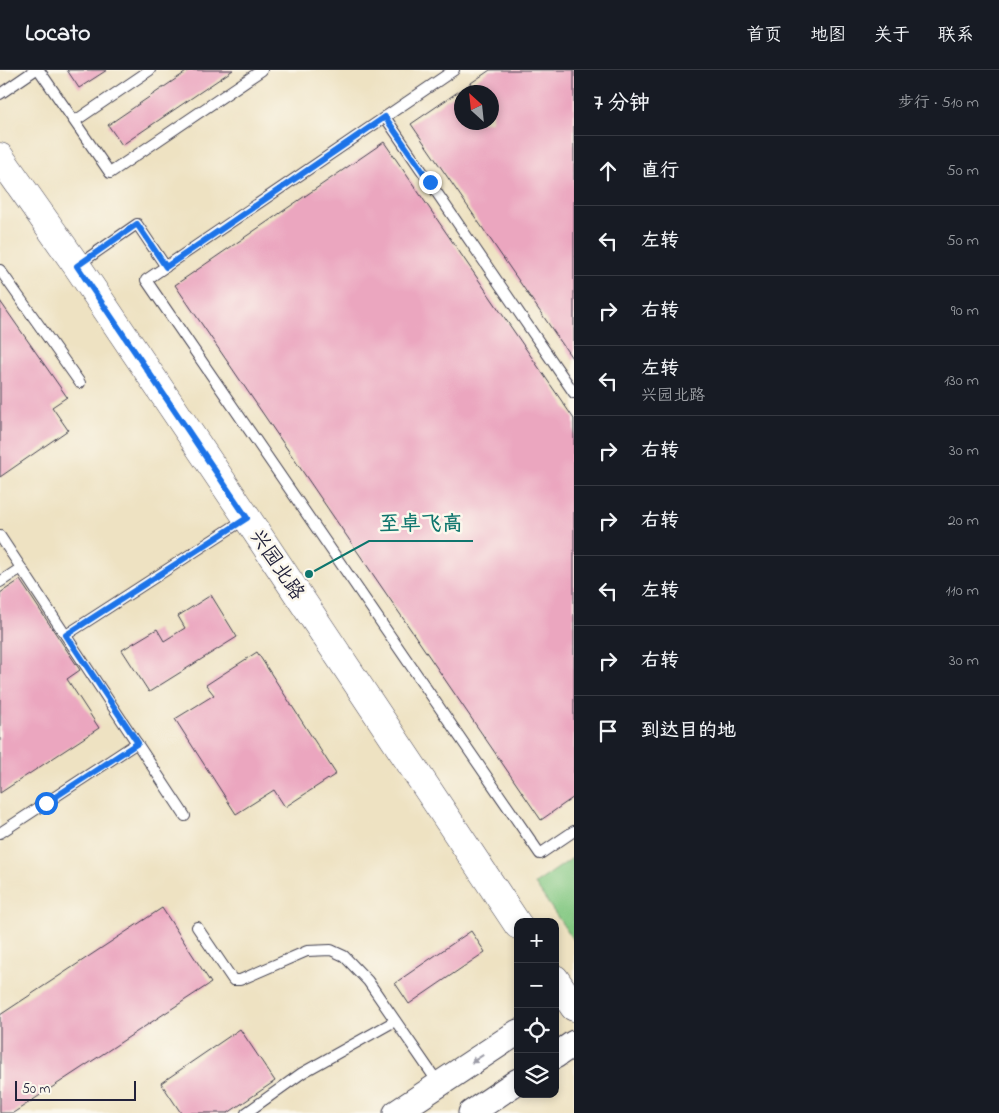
<!DOCTYPE html>
<html lang="zh">
<meta charset="utf-8">
<style>
body{margin:0;font-family:"Indie Flower","LXGW WenKai TC",sans-serif;background:#20242c;color:#f1f3f6}
.controls{position:absolute;right:15px;bottom:15px;display:grid;overflow:hidden;border-radius:10px;box-shadow:0 2px 8px #0003}
.controls button{width:45px;height:45px;display:grid;place-items:center;padding:0;border:0;border-bottom:1px solid #363941;background:#171b24;color:#f1f3f6;font:25px sans-serif}
.compass{position:absolute;left:454px;top:15px;width:45px;height:45px;border-radius:50%;background:#171b24;box-shadow:0 2px 8px #0003;rotate:333deg}
.scale{position:absolute;left:15px;bottom:12px;width:121px;box-sizing:border-box;padding-left:5px;border:2px solid #22223b;border-top:0;font-size:14px;line-height:18px;white-space:nowrap;color:#22223b;-webkit-text-stroke:4px #fbf7ec;paint-order:stroke}
.stop{position:absolute;width:15px;height:15px;margin:-11px;border:4px solid #1a73e8;border-radius:50%;background:#fff}
.stop.end{background:#1a73e8;border-color:#fff;box-shadow:0 1px 5px #0008}
.list{margin:0;padding:0;list-style:none}
h2{display:flex;justify-content:space-between;align-items:center;height:65px;margin:0;padding:0 20px;font-size:21px}
h2 small{font-size:16px;font-weight:400;color:#9ea1a6}
.list li{display:grid;grid-template-columns:32px 1fr auto;gap:15px;align-items:center;box-sizing:border-box;height:70px;padding:0 20px;border-top:1px solid #363941}
.list b{display:block;font-size:19px;white-space:nowrap}
.list p{margin:0;font-size:16px;white-space:nowrap;color:#9ea1a6}
.list em{font-size:16px;font-style:normal;color:#9ea1a6}
.icon{flex:none;width:28px;height:28px;fill:none;stroke:currentColor;stroke-width:2;stroke-linecap:round;stroke-linejoin:round}
.map{position:relative;flex:none;width:574px;height:1043px;overflow:hidden}
header{display:flex;align-items:center;gap:30px;box-sizing:border-box;height:70px;padding:0 25px;background:#171b24;border-bottom:1px solid #363941}
header strong{font-size:24px}
nav{display:flex;gap:28px;margin-inline-start:auto;font-size:18px}
main{display:flex}
aside{flex:1;background:#171b24}
.map>svg:first-child{display:block}
</style>
<header>
<strong>Locato</strong>
<nav><a>首页</a><a>地图</a><a>关于</a><a>联系</a></nav>
</header>
<main>
<div class="map">
<svg width="574" height="1043" viewBox="0 0 574 1043">
<rect width="100%" height="100%" fill="#fbf7ec"/>
<filter id="ink" filterUnits="userSpaceOnUse"><feTurbulence type="fractalNoise" baseFrequency=".02" numOctaves="2"/><feDisplacementMap in="SourceGraphic" scale="10" xChannelSelector="R" yChannelSelector="G"/><feConvolveMatrix kernelMatrix="1 2 1 2 8 2 1 2 1" color-interpolation-filters="sRGB"/></filter>
<filter id="wash" filterUnits="userSpaceOnUse"><feTurbulence type="fractalNoise" baseFrequency=".0096" numOctaves="4" result="noise"/><feDisplacementMap in="SourceGraphic" scale="20" xChannelSelector="R" yChannelSelector="G"/><feGaussianBlur stdDeviation="1.12" result="paint"/><feColorMatrix in="noise" values="0 0 0 0 0 0 0 0 0 0 0 0 0 0 0 0 0 1.4 0 .05"/><feComposite in="paint" operator="in"/></filter>
<g filter="url(#wash)">
<rect width="100%" height="100%" fill="#eee2c2"/>
<path fill="#83c882" stroke="#52755e" d="M574 787V871L535 814Z"/>
<g id="blocks">
<g fill="#eba6bf" fill-rule="evenodd">
<path d="M67 0H107L79 18Z"/>
<path d="M189 0H233L122 75 108 55Z"/>
<path d="M490 0H574V291L411 54ZM462 22H492V52H462Z"/>
<path d="M384 72 574 349V727L541 750 175 215Z"/>
<path d="M0 231 67 327 52 337 68 360 0 407Z"/>
<path d="M20 510 80 600 67 609 99 658 0 723V523Z"/>
<path d="M211 525 237 567 149 622 122 580 157 559 164 571 185 558 178 546Z"/>
<path d="M257 582 336 704 285 737 274 720 236 744 175 649 214 625 206 615Z"/>
<path d="M162 838 211 913 13 1043H0V945Z"/>
<path d="M471 861 485 882 409 934 395 913Z"/>
<path d="M240 959 275 1011 228 1043H181L161 1013Z"/>
</g>
</g>
</g>
<g filter="url(#ink)">
<use href="#blocks" fill-opacity="0" stroke="#413f4f" stroke-width="1"/>
<g fill="none" stroke-linecap="round" stroke-linejoin="round">
<defs>
<g id="service">
<path d="M39 0 110 103 262 0"/>
<path d="M454 0 146 210 540 784 574 761"/>
<path d="M0 24 35 0"/>
<path d="M385 47 574 323"/>
<path d="M75 51 150 0"/>
<path d="M78 195 137 154 166 197"/>
<path d="M0 200 80 313"/>
<path d="M0 466 185 746"/>
<path d="M0 512 21 498"/>
<path d="M66 565 245 449"/>
<path d="M0 763 137 673"/>
<path d="M197 857 233 910H240L307 881 331 880 344 886 368 911 439 1014"/>
<path d="M246 1043 302 1003 395 951"/>
</g>
<g id="tertiary">
<path d="M555 986 574 973"/>
<path d="M396 1043 518 962"/>
<path d="M471 1043 518 1011"/>
</g>
<g id="primary">
<path d="M0 87 77 196 247 448 518 855"/>
<path d="M555 909 574 937"/>
</g>
</defs>
<use href="#service" stroke="#413f4f" stroke-width="12"/>
<use href="#tertiary" stroke="#413f4f" stroke-width="27"/>
<use href="#primary" stroke="#413f4f" stroke-width="29"/>
<use href="#service" stroke="#fff" stroke-width="10"/>
<use href="#tertiary" stroke="#fff" stroke-width="25"/>
<use href="#primary" stroke="#fff" stroke-width="28"/>
</g>
<defs><path id="oneway-solid" d="M-6-.8H1V-3.2L6.5 0L1 3.2V.8H-6Z" transform="scale(1.25)"/></defs>
<use fill="#9c9ca7" href="#oneway-solid" transform="translate(477 989) rotate(146)"/>
</g>
<g fill="none" stroke-linecap="round" stroke-linejoin="round" filter="url(#ink)">
<path stroke="#1a73e8" stroke-width="6" d="M46 733 138 673 66 565 247 448 77 196 137 154 166 197 385 47 430 112"/>
</g>
<g text-anchor="middle" stroke-width="5" stroke-linejoin="round" paint-order="stroke">
<g font-size="20" fill="#22223b" stroke="#fbf7ec">
<text transform="translate(278 494) rotate(56)" y="7">兴园北路</text>
</g>
</g>
<path fill="none" stroke="#0f766e" stroke-width="2" d="M309 504L369 471H473"/>
<circle fill="#0f766e" stroke="#fbf7ec" stroke-width="2" cx="309" cy="504" r="5"/>
<g font-size="21" text-anchor="middle" font-weight="bold" fill="#0f766e" stroke="#fbf7ec" stroke-width="5" stroke-linejoin="round" paint-order="stroke">
<text x="421" y="460">至卓飞高</text>
</g>
</svg>
<div class="controls">
<button>+</button>
<button>−</button>
<button><svg class="icon" aria-label="locate" viewBox="0 0 24 24"><circle cx="12" cy="12" r="6"/><path d="M12 2v4M12 18v4M2 12h4M18 12h4"/></svg></button>
<button><svg class="icon" aria-label="layers" viewBox="0 0 24 24"><path d="M12 4l9 5-9 5-9-5zM3 14l9 5 9-5"/></svg></button>
</div>
<svg class="compass" viewBox="-18 -18 36 36"><path d="M0-13l5 13h-10z" fill="#e53935"/><path d="M0 13l5-13h-10z" fill="#9ea1a6"/></svg>
<div class="scale">50 m</div>
<div class="stop" style="left:46px;top:733px"></div>
<div class="stop end" style="left:430px;top:112px"></div>
</div>
<aside>
<h2>7 分钟<small>步行 · 510 m</small></h2>
<ul class="list">
<li><svg class="icon" aria-label="ahead" viewBox="0 0 24 24"><path d="M12 20V5M6 11l6-6 6 6"/></svg><div><b>直行</b></div><em>50 m</em></li>
<li><svg class="icon" aria-label="left" viewBox="0 0 24 24"><path d="M17 20v-9H6M10 6l-5 5 5 5"/></svg><div><b>左转</b></div><em>50 m</em></li>
<li><svg class="icon" aria-label="right" viewBox="0 0 24 24"><path d="M7 20v-9h11M14 6l5 5-5 5"/></svg><div><b>右转</b></div><em>90 m</em></li>
<li><svg class="icon" aria-label="left" viewBox="0 0 24 24"><path d="M17 20v-9H6M10 6l-5 5 5 5"/></svg><div><b>左转</b><p>兴园北路</p></div><em>130 m</em></li>
<li><svg class="icon" aria-label="right" viewBox="0 0 24 24"><path d="M7 20v-9h11M14 6l5 5-5 5"/></svg><div><b>右转</b></div><em>30 m</em></li>
<li><svg class="icon" aria-label="right" viewBox="0 0 24 24"><path d="M7 20v-9h11M14 6l5 5-5 5"/></svg><div><b>右转</b></div><em>20 m</em></li>
<li><svg class="icon" aria-label="left" viewBox="0 0 24 24"><path d="M17 20v-9H6M10 6l-5 5 5 5"/></svg><div><b>左转</b></div><em>110 m</em></li>
<li><svg class="icon" aria-label="right" viewBox="0 0 24 24"><path d="M7 20v-9h11M14 6l5 5-5 5"/></svg><div><b>右转</b></div><em>30 m</em></li>
<li><svg class="icon" aria-label="arrive" viewBox="0 0 24 24"><path d="M6 21V4h12l-3 4 3 4H6"/></svg><div><b>到达目的地</b></div></li>
</ul>
</aside>
</main>
